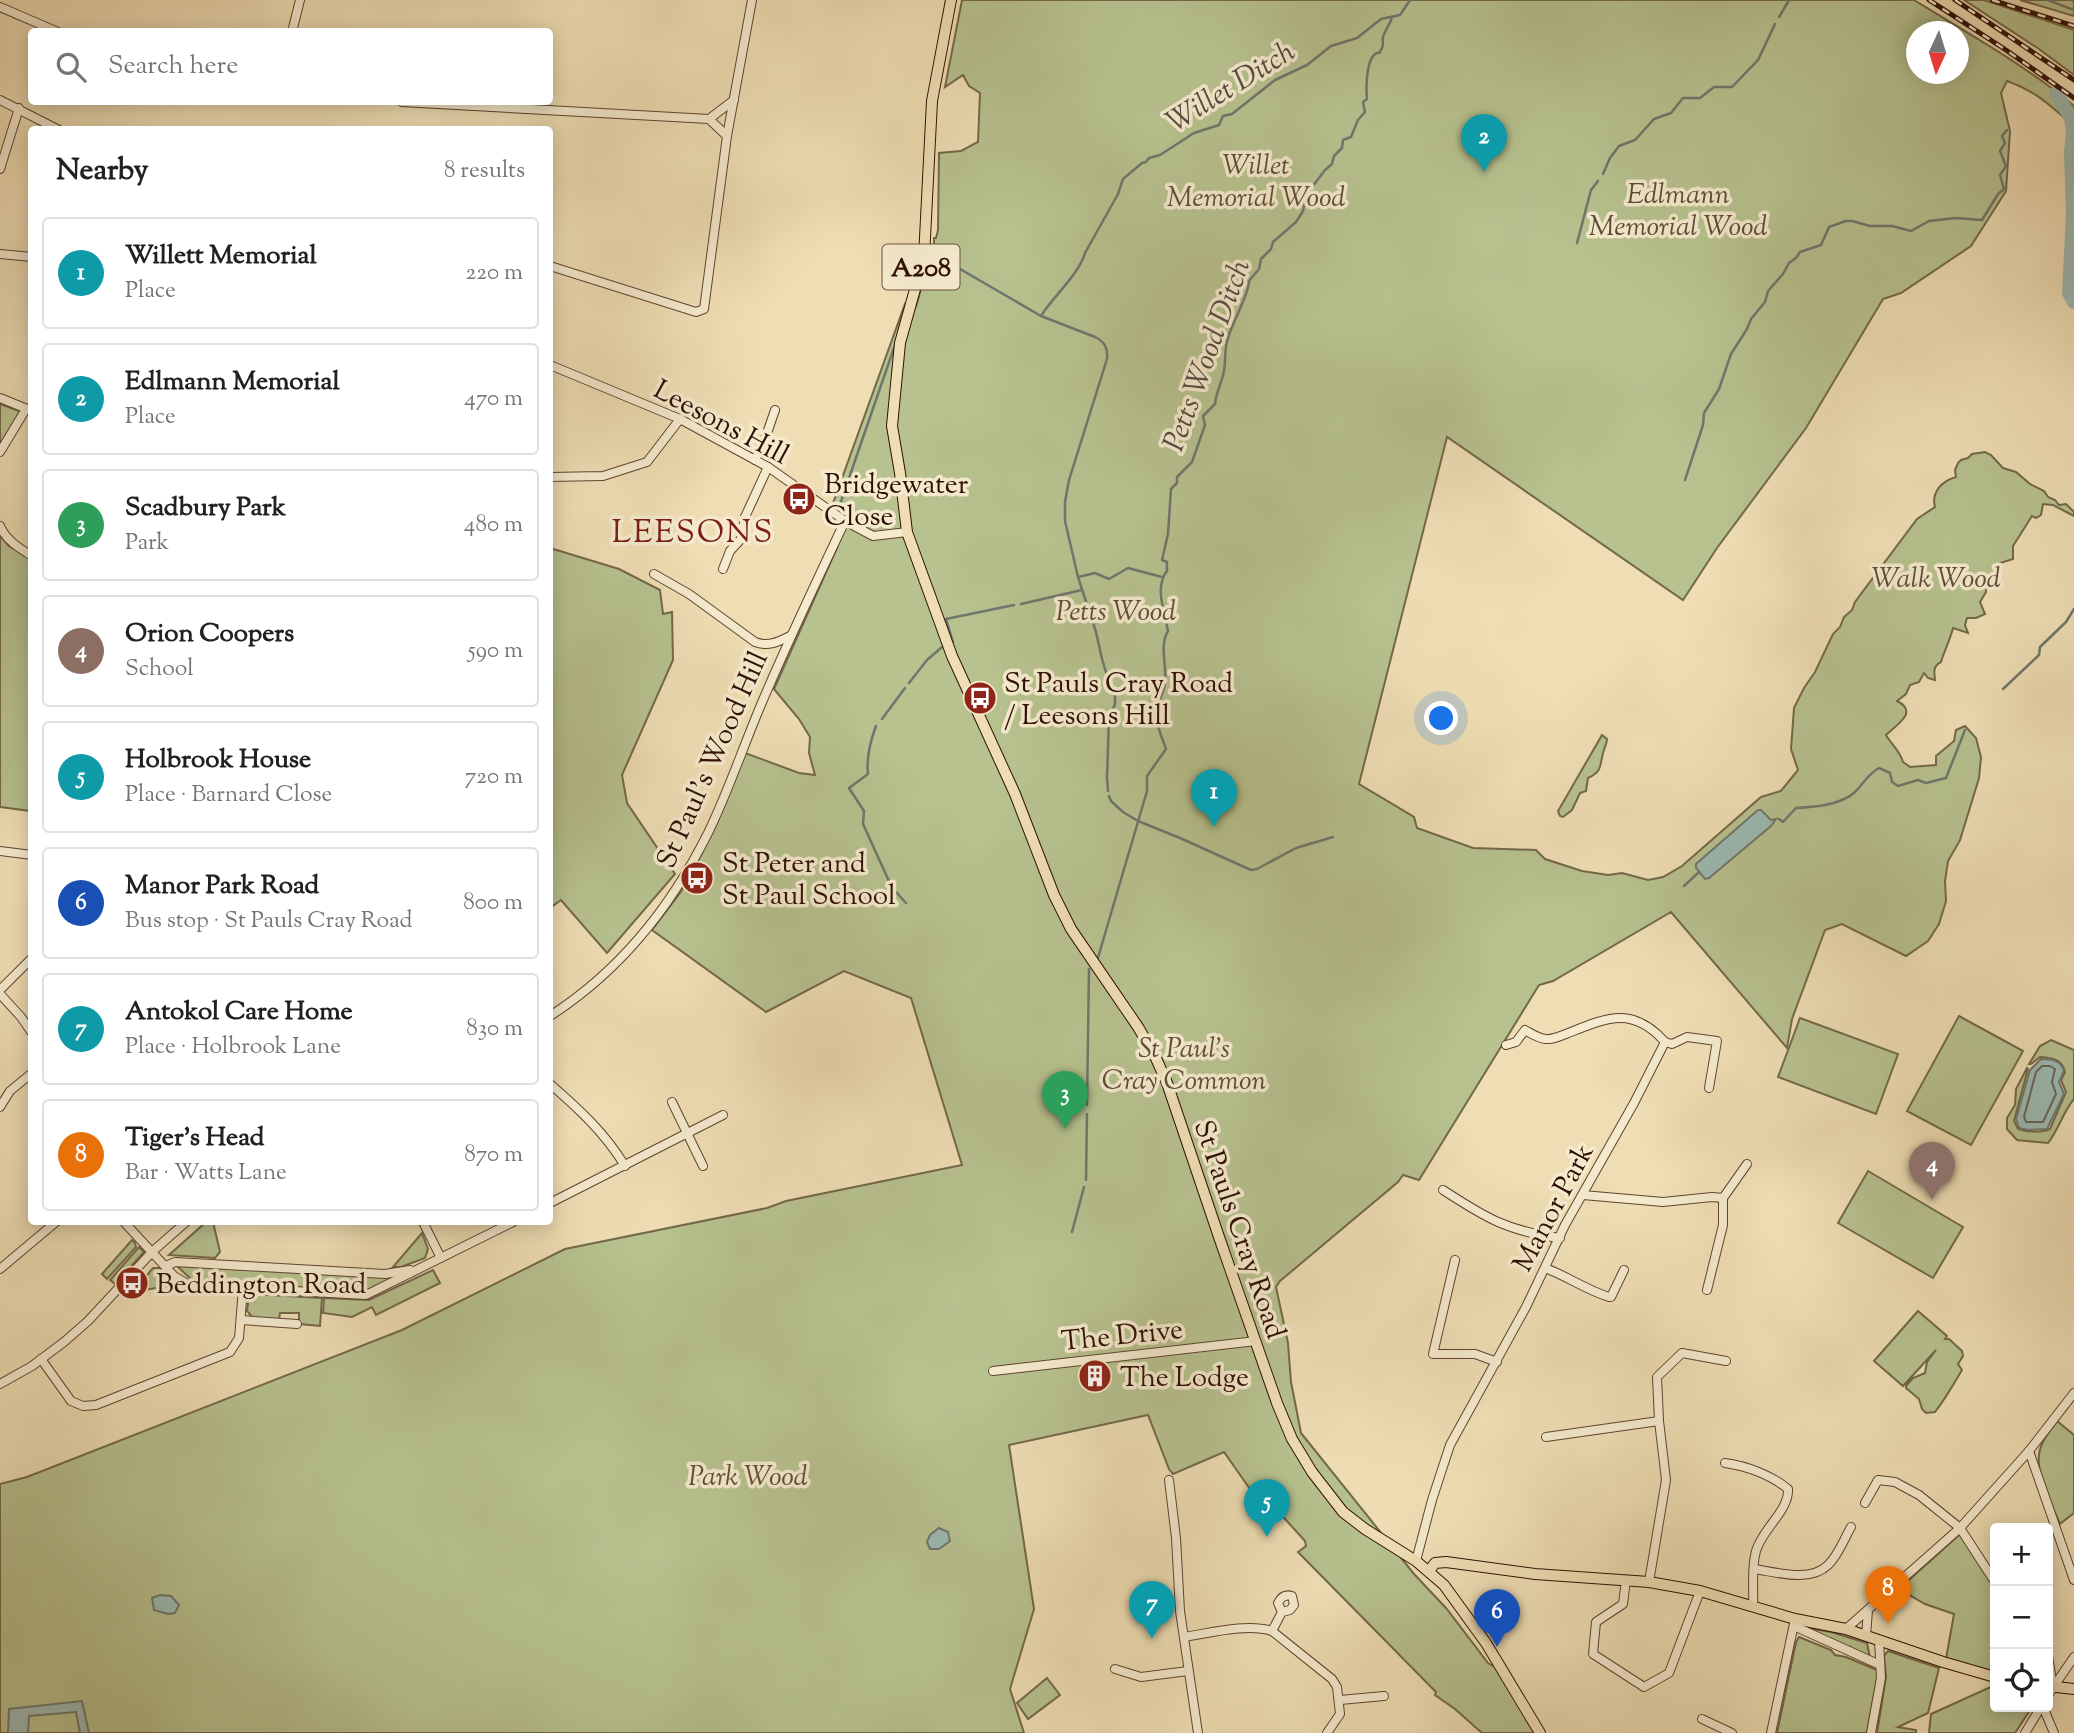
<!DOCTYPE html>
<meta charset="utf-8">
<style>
body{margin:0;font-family:"Sorts Mill Goudy",serif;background:#f6f6f6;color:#202124}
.controls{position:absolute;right:21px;bottom:21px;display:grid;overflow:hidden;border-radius:7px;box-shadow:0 4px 18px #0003}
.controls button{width:63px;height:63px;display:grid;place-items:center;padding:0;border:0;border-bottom:2px solid #e0e0e0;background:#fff;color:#202124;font:35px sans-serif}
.compass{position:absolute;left:1906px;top:21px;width:63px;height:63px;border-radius:50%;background:#fff;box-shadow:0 4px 18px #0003;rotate:184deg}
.you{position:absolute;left:1442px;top:719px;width:24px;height:24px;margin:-18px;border:5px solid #fff;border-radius:50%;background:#1a73e8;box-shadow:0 0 0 10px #1a73e833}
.badge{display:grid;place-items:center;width:46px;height:46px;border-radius:50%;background:#b45309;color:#fff;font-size:23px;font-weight:700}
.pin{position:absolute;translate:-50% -58px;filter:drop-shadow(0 2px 4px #0008)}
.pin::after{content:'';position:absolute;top:37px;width:24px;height:21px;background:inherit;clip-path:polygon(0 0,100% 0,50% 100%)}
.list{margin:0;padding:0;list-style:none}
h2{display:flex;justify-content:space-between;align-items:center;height:91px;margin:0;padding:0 28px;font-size:30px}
h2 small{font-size:23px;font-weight:400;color:#757577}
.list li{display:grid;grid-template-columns:46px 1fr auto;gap:21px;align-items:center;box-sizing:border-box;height:112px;margin:0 14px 14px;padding:0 14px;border:2px solid #e0e0e0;border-radius:7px}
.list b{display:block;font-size:26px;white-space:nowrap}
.list p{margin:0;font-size:23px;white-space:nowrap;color:#757577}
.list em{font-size:23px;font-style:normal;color:#757577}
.icon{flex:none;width:38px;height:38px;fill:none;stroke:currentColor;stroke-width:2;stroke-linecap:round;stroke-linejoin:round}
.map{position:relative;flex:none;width:2074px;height:1733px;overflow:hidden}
.search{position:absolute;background:#fff;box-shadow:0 4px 18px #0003;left:28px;top:28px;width:525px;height:77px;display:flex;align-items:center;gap:18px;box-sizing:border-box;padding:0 24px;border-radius:7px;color:#757577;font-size:26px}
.panel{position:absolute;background:#fff;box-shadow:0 4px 18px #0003;left:28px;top:126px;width:525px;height:1099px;border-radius:7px}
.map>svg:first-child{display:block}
</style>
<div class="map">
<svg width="2074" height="1733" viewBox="0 0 2074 1733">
<rect width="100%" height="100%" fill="#efdeb4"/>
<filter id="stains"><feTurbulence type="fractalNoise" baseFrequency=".00286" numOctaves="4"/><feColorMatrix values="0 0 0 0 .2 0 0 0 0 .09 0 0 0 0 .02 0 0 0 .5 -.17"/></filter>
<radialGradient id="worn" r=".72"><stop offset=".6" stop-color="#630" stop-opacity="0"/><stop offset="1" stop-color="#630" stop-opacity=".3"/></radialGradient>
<g fill="#b7c28f" stroke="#736849" stroke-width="2" fill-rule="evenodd">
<path d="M962 0H1914C1969 34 2025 65 2074 106V126C2050 106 2038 92 2007 81L2001 93 2010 131 2006 191 1971 246 1901 293 1883 299 1806 428 1717 548 1683 600 1447 437 1359 784 1414 817 1417 828 1473 848 1536 850 1545 859 1582 871 1608 875 1622 873 1648 880 1663 877 1682 866 1761 797 1781 791 1798 770 1791 749 1794 708 1804 688 1815 672 1833 634 1840 627 1844 617 1852 610 1855 602 1917 519 1935 507C1931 492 1942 481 1956 477L1955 470 1958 463 1961 460 1968 458 1972 454 1985 452 1991 455 2003 468 2016 472 2030 484 2044 491 2048 497 2055 500 2059 505 2066 504 2074 512V516L2053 505 2043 504 2041 515 2036 518 2032 516 2013 546V559L1997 564 1996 575 1987 581 1986 592 1980 602 1985 614 1976 618H1967L1965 625 1968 633 1953 628C1950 640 1945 649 1941 662 1933 666 1934 672 1935 680L1928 678 1924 673 1919 682 1910 685 1906 694 1897 701C1919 712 1897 724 1886 735 1891 744 1900 751 1903 762L1910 767 1936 765V756L1954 741 1956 730 1965 726 1976 738 1981 757 1979 778 1960 840 1948 861 1945 881 1946 901 1939 924 1928 941 1906 956 1842 924 1825 930 1792 1019 1787 1048 1671 912 1553 981 1539 985 1419 1180 1403 1175 1398 1182 1280 1281 1276 1287 1288 1343 1291 1382 1301 1433 1414 1574 1446 1608 1488 1663 1495 1667 1537 1733H1482L1455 1709 1435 1695 1436 1692 1298 1552 1306 1546 1305 1541 1266 1498 1259 1502 1224 1452 1173 1474 1169 1469 1148 1415 1009 1445 1034 1609 1010 1689 1024 1733H0V1484L27 1477 402 1330 565 1249 767 1208 786 1201 962 1165 911 998 844 971 766 1012 652 930 680 893 701 855 745 753 799 773 815 775 809 753 810 737 799 719 774 689 837 548 847 517 832 506 905 304 916 306 934 246V238H936L938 230 939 153 961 151 978 142 980 93 969 86 963 75 945 87ZM1916 32H1958V74H1916Z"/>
<path d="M1964 0H1984L2074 30V75L2039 49Z"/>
<path d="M2020 0H2071L2074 1V16Z"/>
<path d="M0 404 22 412 0 448Z"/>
<path d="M0 536 9 546 31 559V811L0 807Z"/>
<path d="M550 548 619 569 660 590 663 614 672 612 673 660 622 775 627 803 675 874 607 953 561 900 550 908Z"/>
<path d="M1602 735 1607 739C1607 743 1605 746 1604 750 1599 764 1604 771 1588 778L1586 791 1580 793 1572 810 1563 817 1560 816 1558 811Z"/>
<path d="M1959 1016 2023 1051 1971 1145 1907 1111Z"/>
<path d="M1800 1018 1898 1054 1876 1114 1778 1077Z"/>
<path d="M2051 1040 2074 1050V1099C2063 1112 2059 1129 2048 1143L2017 1140 2007 1129V1118L2015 1105 2016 1089 2027 1068 2028 1069 2014 1121 2018 1129C2027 1132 2041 1133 2050 1129L2066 1092 2061 1080 2065 1072C2062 1059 2052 1058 2040 1057L2031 1064H2029L2040 1046Z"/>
<path d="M1868 1171 1963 1227 1933 1278 1838 1223Z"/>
<path d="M206 1222H213L220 1252 215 1258 169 1255Z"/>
<path d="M422 1233 428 1249 425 1258 401 1267H393Z"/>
<path d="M132 1240 135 1243 136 1247 107 1279 102 1274Z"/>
<path d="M139 1247 144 1252 115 1284 110 1280Z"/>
<path d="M177 1266 398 1276 365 1292 192 1280Z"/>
<path d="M153 1268H160L172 1280 167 1286 145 1290 140 1283Z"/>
<path d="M433 1270 440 1283 376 1315 372 1307 352 1317 323 1313 324 1298 369 1300Z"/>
<path d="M251 1294 322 1298 320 1326 299 1324V1313H280L279 1320 253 1318 247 1311 249 1296Z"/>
<path d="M1918 1311 1947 1336 1945 1339H1949L1962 1351 1963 1356 1958 1364 1962 1370C1953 1385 1946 1398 1935 1412L1926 1413 1922 1409 1919 1399 1906 1388V1386L1913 1378 1925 1373 1927 1362 1936 1350 1903 1386 1874 1361Z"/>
<path d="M2057 1421 2074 1435V1513L2060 1524C2052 1506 2036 1474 2039 1455 2040 1442 2050 1431 2057 1421Z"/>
<path d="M1960 1534 1995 1589V1672L1946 1659 1954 1614 1925 1604 1899 1589Z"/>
<path d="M1807 1628 1831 1632 1867 1643 1870 1658 1849 1650 1851 1646 1848 1649Z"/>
<path d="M1799 1637 1831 1650 1835 1655 1846 1657 1877 1670V1679L1867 1733H1777L1796 1642Z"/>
<path d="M1888 1651 1939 1668 1928 1713 1898 1727 1916 1730V1733H1877L1886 1677 1884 1656Z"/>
<path d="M1047 1678 1060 1695 1028 1719 1017 1703Z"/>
<path d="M1995 1685V1707H2032L2015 1733H1929L1931 1714Z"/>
</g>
<g fill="#9cbbb4" stroke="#70766d" stroke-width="2">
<path d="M1758 810H1761L1771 820 1776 819 1771 826 1709 878 1705 879 1696 868V864Z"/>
<path d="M2041 1059C2051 1059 2061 1060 2064 1071L2059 1082 2064 1094 2047 1129 2028 1130 2019 1128 2016 1119 2030 1070Z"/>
<path d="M939 1528 948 1532 950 1541 939 1549H930L927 1542 930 1535Z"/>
<path d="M160 1595 171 1596 179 1605 175 1613 168 1614 154 1610 152 1598Z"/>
<path d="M82 1701 89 1733H80L76 1712 29 1716 28 1733H8L9 1709Z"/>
</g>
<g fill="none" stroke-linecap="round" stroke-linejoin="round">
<path stroke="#66655c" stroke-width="2" d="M2042 1066H2050L2055 1069 2052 1082 2056 1094 2043 1122H2026L2024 1117 2036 1072Z"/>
<g stroke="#70766d" stroke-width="2.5">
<path d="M2048 0 2074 10"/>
<path d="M1779 17 1789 0"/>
<path d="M2060 109 2063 104"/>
<path d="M1603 174 1610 158 1619 146 1635 140 1654 119 1671 113 1683 98H1700L1714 87H1732L1758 60 1775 24"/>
<path d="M1577 243 1591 190 1598 181"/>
<path d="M948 262 1041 316 1095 337C1105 342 1108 348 1107 359L1069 480 1065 502V521L1078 577 1096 632 1102 659 1109 682 1115 692V704L1109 719 1107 777 1108 791"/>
<path d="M930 266 939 261H945"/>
<path d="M1041 316C1054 295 1078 276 1085 253L1118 194 1123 179 1142 163 1146 162 1149 158 1160 155 1194 133 1219 125 1223 116 1232 114 1275 80 1307 65 1331 46 1357 38 1381 19 1400 15 1410 0"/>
<path d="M1685 480 1703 425 1704 413 1719 389 1731 354 1747 329 1751 319 1765 302 1768 291 1783 274 1789 263 1796 258 1800 252 1821 245 1829 227 1846 221H1852L1870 226H1892L1911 231 1929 221 1956 218 1982 220 1998 194 2004 189 2000 175 2006 166 2000 151 2005 143 2002 136 2007 130"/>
<path d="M839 507 896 342"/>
<path d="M1078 577 1095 573 1109 579 1128 568 1162 577"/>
<path d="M1021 604 1082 590"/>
<path d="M953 642 946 619 1014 605"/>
<path d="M909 683 927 660 942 647"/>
<path d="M2003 689 2039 655 2040 647 2066 622 2074 609"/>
<path d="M882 719 905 688"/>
<path d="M876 726C870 742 866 757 868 774L849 788 864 811 863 824 888 879 895 891 906 903"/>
<path d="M1109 796 1111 801 1123 812 1138 821 1180 838 1251 870 1257 869 1296 848 1333 837"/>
<path d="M1779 819 1783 822 1796 808C1815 807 1841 805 1855 792 1864 783 1868 774 1879 768L1890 773 1892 782 1898 786 1918 780 1926 783 1946 778 1965 730"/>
<path d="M1684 886 1699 872"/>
<path d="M1097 961 1147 791V776L1166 749C1162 736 1152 720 1162 709 1157 699 1162 697 1164 688 1169 670 1158 647 1168 631 1165 613 1154 587 1167 571V562L1162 560 1168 534 1171 489 1177 483V477L1192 462 1205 425 1203 416 1215 404C1216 392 1222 382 1224 371 1226 360 1224 349 1228 338 1232 323 1250 292 1249 281L1259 269 1261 259 1271 249 1273 242 1296 222 1303 211 1306 195 1325 170 1332 164 1334 156 1342 148 1343 140 1351 137 1358 120 1365 112 1363 102 1367 99C1366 89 1366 63 1374 55 1380 49 1377 58 1382 48 1384 43 1382 43 1383 37 1385 30 1390 25 1392 17"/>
<path d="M1087 1105 1089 969"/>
<path d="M1086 1180 1087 1114"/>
<path d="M1072 1232 1084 1187"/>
</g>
<path stroke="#9cbbb4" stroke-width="14" d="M2056 93 2071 118 2073 132 2071 152 2073 215 2069 293 2074 302"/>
<defs>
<g id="minor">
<path d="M0 7 58 32"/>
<path d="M292 32 300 0"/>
<path d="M0 100 59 130"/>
<path d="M402 102 709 119 727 136"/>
<path d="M709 119 734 100"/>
<path d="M0 169 19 108"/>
<path d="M0 254 32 257"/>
<path d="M550 266 696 312 704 309 727 136 752 0"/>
<path d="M550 365 680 419 768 467 845 521 873 536 907 532"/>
<path d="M0 398 32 411"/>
<path d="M0 452 26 409"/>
<path d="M755 460 765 439 775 410"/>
<path d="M550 477 603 476 647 462 680 419"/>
<path d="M0 526C6 540 19 548 32 556"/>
<path d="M723 569 730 551 741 539 745 517 768 467"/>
<path d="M654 574 689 594 755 642C768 647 778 642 790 636"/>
<path d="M0 851 32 855"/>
<path d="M0 990 32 958"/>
<path d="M0 994 21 1017 32 1033"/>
<path d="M550 1016C620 971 671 907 708 833 729 790 744 744 763 700 789 639 817 580 845 521"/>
<path d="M1665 1042 1672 1044 1687 1037 1717 1041 1709 1088"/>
<path d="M550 1084C579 1109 605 1133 625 1166"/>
<path d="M672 1102 703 1166"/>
<path d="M0 1107 10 1091 32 1073"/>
<path d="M1443 1190C1486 1218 1507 1231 1560 1238"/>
<path d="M1583 1195 1663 1202 1712 1197 1723 1198 1747 1164"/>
<path d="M550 1203 723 1115"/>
<path d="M124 1222 174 1276 189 1285 366 1295 513 1222"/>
<path d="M423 1222 441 1258"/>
<path d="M1455 1260 1433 1354H1475L1497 1362"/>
<path d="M166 1266 175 1262 385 1274 410 1270"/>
<path d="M1545 1268C1567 1276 1586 1290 1609 1297H1611L1624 1270"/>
<path d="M0 1269 56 1222"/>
<path d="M1707 1290 1723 1225V1198"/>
<path d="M241 1320 297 1324"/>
<path d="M41 1359 71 1401 83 1406 96 1405 230 1352 239 1338 243 1288"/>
<path d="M993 1371 1256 1341"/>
<path d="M0 1384 32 1366 64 1342 88 1321 153 1251 186 1222"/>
<path d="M1546 1437 1659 1421"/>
<path d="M2029 1451 2074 1580"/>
<path d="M1725 1463C1747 1466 1771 1475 1788 1489 1789 1511 1762 1529 1756 1551 1751 1568 1754 1589 1753 1606"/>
<path d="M1169 1480 1176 1538 1180 1611 1198 1733"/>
<path d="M1865 1503 1878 1480 1895 1482 1919 1495 1960 1528 1995 1582"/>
<path d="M1416 1561 1432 1500 1450 1445 1526 1307 1565 1225 1634 1103 1665 1042C1632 1005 1606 1018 1566 1034 1560 1036 1552 1040 1545 1039 1538 1038 1532 1034 1525 1030L1516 1042 1506 1045"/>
<path d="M1754 1569C1776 1572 1810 1583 1828 1565 1838 1556 1844 1539 1851 1527"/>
<path d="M1626 1580 1623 1604 1596 1622 1593 1654 1644 1687 1669 1673 1700 1591"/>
<path d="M1649 1582 1666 1480 1659 1421 1657 1377 1682 1353 1726 1361"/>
<path d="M1794 1626 1880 1665"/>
<path d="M1846 1629 1960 1528 2029 1451 2074 1393"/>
<path d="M1272 1631 1282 1612 1290 1610 1294 1605 1292 1596C1285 1594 1281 1597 1278 1603L1282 1612"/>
<path d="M1866 1636 1868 1610"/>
<path d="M1184 1637C1210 1633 1247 1623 1272 1631L1332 1679 1337 1687 1340 1714 1327 1733"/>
<path d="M2048 1656 2053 1687"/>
<path d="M1115 1669 1141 1677 1188 1671"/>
<path d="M2048 1695 2074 1657"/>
<path d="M1340 1700 1384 1696"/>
<path d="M2043 1707 2054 1733"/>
<path d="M1702 1719 1732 1733"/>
<path d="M1771 1733 1795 1619"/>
<path d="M1871 1733 1881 1678 1879 1640"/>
<path d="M2025 1733 2041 1707"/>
</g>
<g id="major">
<path d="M951 0 932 101 924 257 900 343 892 426 900 473 907 532 952 656 1015 794 1054 895 1071 929 1138 1027 1155 1056 1167 1083 1219 1237 1277 1403 1292 1439 1312 1472 1343 1512 1365 1529 1416 1561 1444 1585 1486 1643 1540 1733"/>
<path d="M1429 1571 1435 1563 1446 1562 1535 1574 1649 1582 1700 1591 1795 1619 1846 1629 1943 1662 1995 1677"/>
<path d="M2048 1686 2074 1689"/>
</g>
</defs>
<use href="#minor" stroke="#5f432f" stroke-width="10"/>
<use href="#major" stroke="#2f0f03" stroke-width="12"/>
<use href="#minor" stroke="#f5eace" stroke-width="8"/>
<use href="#major" stroke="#efdeb4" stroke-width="10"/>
<defs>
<g id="rail">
<path d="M1929 0 2006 50 2074 98"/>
<path d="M1955 0 2074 80"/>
<path d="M1992 0 2074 26"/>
</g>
</defs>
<use href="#rail" stroke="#2f0f03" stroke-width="5"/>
<use href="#rail" stroke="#f5eace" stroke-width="2.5" stroke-dasharray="8" stroke-linecap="butt"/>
</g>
<defs>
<symbol id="bus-disc" viewBox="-11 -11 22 22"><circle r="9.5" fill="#8f2418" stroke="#f5eace"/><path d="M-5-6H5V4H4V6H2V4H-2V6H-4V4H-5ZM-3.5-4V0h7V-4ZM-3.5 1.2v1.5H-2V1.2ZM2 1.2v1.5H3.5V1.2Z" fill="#fff"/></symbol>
<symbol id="building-disc" viewBox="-11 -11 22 22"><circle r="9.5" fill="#8f2418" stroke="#f5eace"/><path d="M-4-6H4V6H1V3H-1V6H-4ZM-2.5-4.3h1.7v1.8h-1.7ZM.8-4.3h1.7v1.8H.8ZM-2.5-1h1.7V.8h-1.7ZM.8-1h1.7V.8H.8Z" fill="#fff"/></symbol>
</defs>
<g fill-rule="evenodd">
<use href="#bus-disc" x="780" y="480" width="38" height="38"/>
<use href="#bus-disc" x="961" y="679" width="38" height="38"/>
<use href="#bus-disc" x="678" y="859" width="38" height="38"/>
<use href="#bus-disc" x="113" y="1264" width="38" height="38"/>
<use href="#building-disc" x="1076" y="1357" width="38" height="38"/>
</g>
<g text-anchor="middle" stroke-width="7" stroke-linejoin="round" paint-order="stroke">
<rect fill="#f5eace" stroke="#6a5140" stroke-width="2" x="882.5" y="244.5" width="77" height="45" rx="5"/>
<g font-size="26" font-weight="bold" fill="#2f0f03">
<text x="921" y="276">A208</text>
</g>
<g font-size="28" font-style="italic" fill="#5f4e34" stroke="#f5eace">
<text x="1256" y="174">Willet<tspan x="1256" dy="32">Memorial Wood</tspan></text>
<text x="1678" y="203">Edlmann<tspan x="1678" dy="32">Memorial Wood</tspan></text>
<text x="1936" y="587">Walk Wood</text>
<text x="1116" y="620">Petts Wood</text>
<text x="1184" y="1057">St Paul's<tspan x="1184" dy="32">Cray Common</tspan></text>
<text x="748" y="1485">Park Wood</text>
</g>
<g font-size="28" fill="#2f0f03" stroke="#f5eace">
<text transform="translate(722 421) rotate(28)" y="10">Leesons Hill</text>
<text transform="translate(711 759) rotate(-66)" y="10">St Paul's Wood Hill</text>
<text transform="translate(1552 1207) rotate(-62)" y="10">Manor Park</text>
<text transform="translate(1241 1229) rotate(71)" y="10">St Pauls Cray Road</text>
<text transform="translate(1122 1334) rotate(-6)" y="10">The Drive</text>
</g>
<g font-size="28" fill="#2f0f03" stroke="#f5eace" text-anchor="start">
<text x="824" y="493">Bridgewater<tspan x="824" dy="32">Close</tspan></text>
<text x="1004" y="692">St Pauls Cray Road<tspan x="1004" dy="32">/ Leesons Hill</tspan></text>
<text x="722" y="872">St Peter and<tspan x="722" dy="32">St Paul School</tspan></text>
<text x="156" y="1293">Beddington Road</text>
<text x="1120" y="1386">The Lodge</text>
</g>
<g font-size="30" font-style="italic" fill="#554b41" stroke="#f5eace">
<text transform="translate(1230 86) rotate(-32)" y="10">Willet Ditch</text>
<text transform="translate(1206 355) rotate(-70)" y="10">Petts Wood Ditch</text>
</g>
<g font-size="32" letter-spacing="2" fill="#7a1f14" stroke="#f5eace">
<text x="693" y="542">LEESONS</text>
</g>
</g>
<rect width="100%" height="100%" filter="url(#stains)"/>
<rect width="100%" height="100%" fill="url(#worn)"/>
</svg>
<div class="controls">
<button>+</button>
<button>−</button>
<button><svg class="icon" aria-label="locate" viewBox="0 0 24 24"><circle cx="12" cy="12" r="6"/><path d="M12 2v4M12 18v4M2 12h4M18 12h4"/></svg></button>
</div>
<svg class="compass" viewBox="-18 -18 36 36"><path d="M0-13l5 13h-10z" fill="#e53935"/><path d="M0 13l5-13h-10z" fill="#757577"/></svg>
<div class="you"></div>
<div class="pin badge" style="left:1214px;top:827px;background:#0f9aa8">1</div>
<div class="pin badge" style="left:1484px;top:172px;background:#0f9aa8">2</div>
<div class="pin badge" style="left:1065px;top:1129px;background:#2e9e5b">3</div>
<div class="pin badge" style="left:1932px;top:1200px;background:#8d6e63">4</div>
<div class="pin badge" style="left:1267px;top:1537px;background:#0f9aa8">5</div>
<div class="pin badge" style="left:1497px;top:1647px;background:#1a4fb4">6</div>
<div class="pin badge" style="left:1152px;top:1639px;background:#0f9aa8">7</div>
<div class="pin badge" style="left:1888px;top:1624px;background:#e8710a">8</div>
<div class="search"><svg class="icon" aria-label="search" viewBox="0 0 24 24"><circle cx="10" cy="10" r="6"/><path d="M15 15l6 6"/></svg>Search here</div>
<section class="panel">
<h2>Nearby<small>8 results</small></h2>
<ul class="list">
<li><span class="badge" style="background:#0f9aa8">1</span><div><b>Willett Memorial</b><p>Place</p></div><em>220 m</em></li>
<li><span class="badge" style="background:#0f9aa8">2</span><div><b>Edlmann Memorial</b><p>Place</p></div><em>470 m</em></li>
<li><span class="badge" style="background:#2e9e5b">3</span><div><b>Scadbury Park</b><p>Park</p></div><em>480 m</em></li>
<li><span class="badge" style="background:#8d6e63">4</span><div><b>Orion Coopers</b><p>School</p></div><em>590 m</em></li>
<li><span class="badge" style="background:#0f9aa8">5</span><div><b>Holbrook House</b><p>Place · Barnard Close</p></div><em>720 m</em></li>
<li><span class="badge" style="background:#1a4fb4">6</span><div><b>Manor Park Road</b><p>Bus stop · St Pauls Cray Road</p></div><em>800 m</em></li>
<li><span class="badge" style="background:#0f9aa8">7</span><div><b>Antokol Care Home</b><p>Place · Holbrook Lane</p></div><em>830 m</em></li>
<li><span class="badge" style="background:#e8710a">8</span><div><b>Tiger's Head</b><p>Bar · Watts Lane</p></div><em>870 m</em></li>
</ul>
</section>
</div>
